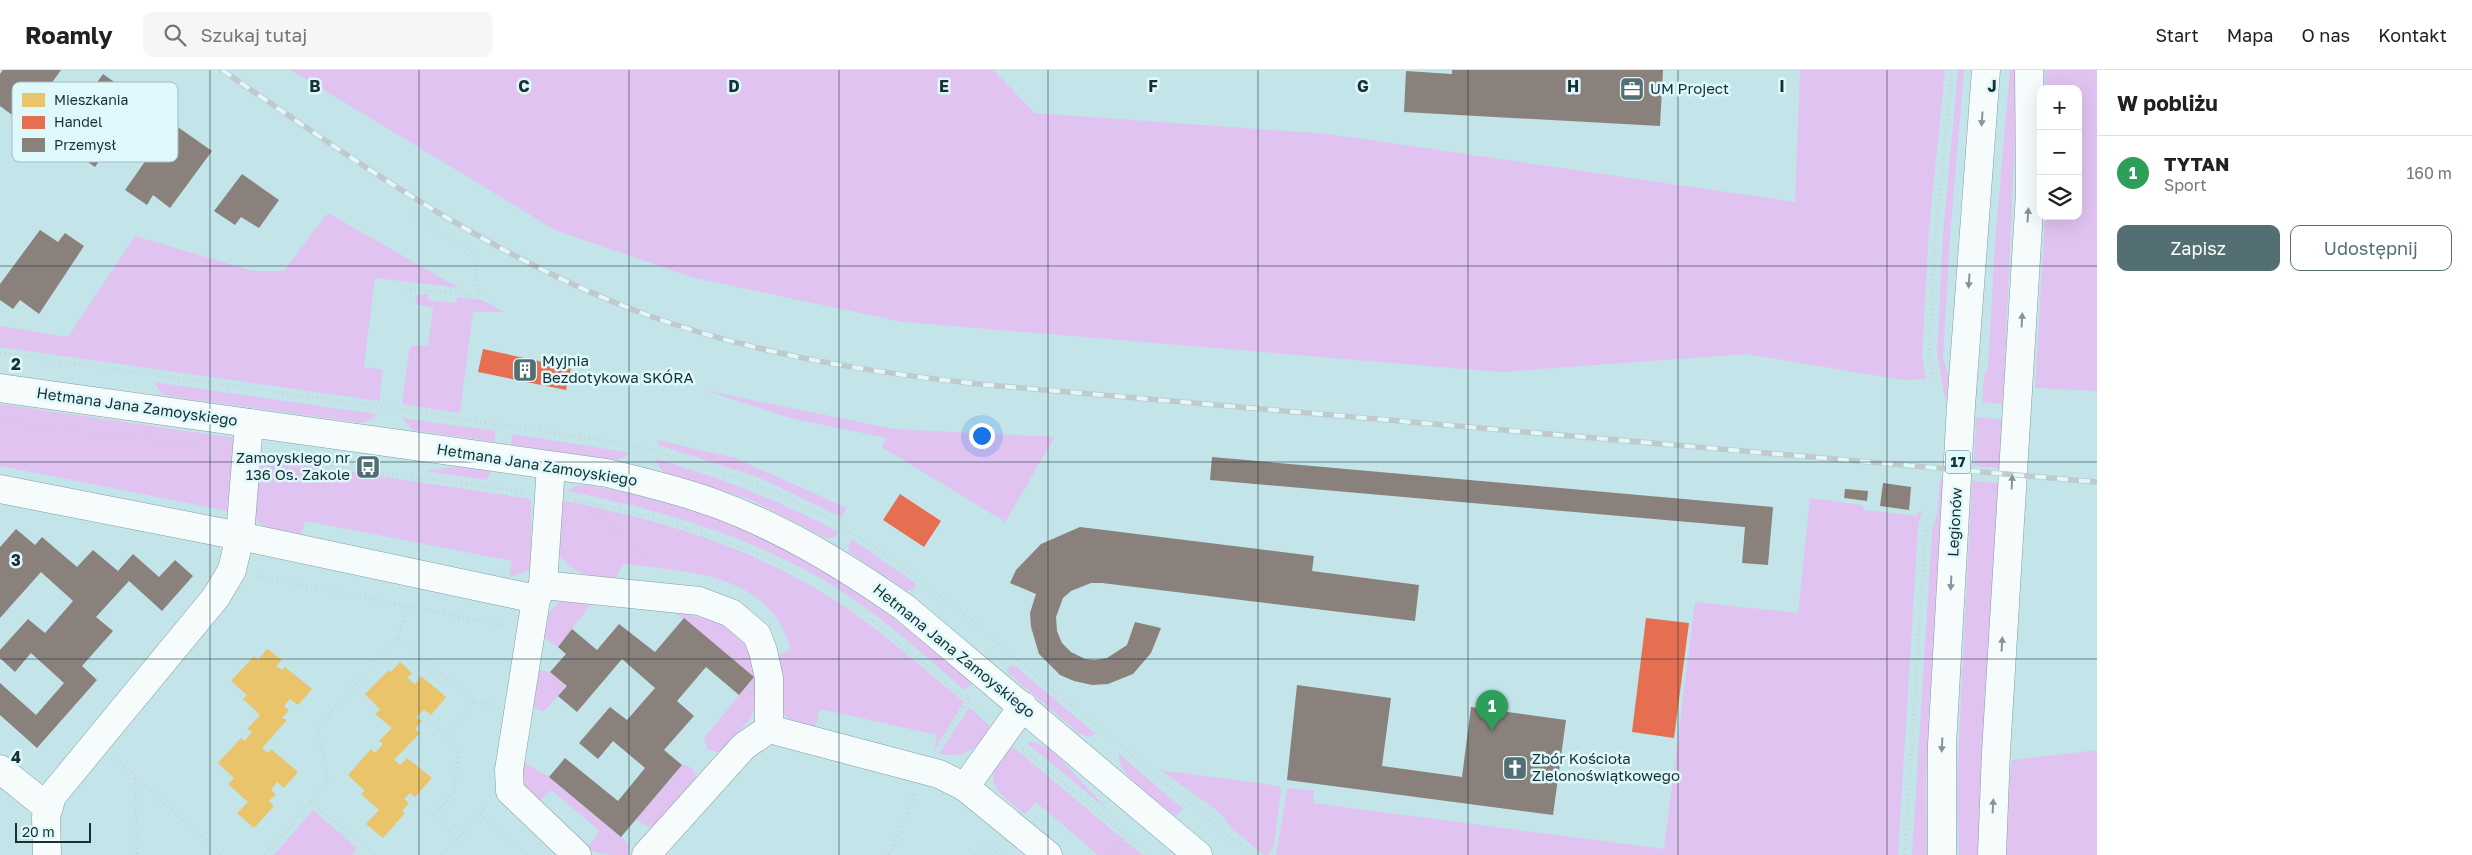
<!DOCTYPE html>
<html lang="pl">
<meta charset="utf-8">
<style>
body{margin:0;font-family:"Golos Text",sans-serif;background:#f6f6f6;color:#202124}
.controls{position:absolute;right:15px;top:15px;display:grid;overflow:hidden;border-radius:10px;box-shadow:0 5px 20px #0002}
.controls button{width:45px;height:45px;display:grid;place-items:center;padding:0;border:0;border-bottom:1px solid #e0e0e0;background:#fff;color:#202124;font:25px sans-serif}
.scale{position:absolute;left:15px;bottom:12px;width:76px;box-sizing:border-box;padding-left:5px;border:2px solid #163033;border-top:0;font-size:14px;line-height:18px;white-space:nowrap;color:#163033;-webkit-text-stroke:4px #dff8fb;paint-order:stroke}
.you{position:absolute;left:981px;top:365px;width:18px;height:18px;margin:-12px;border:4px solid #fff;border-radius:50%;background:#1a73e8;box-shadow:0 0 0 8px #1a73e833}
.badge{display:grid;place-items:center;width:32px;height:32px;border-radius:50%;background:#536f73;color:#fff;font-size:16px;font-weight:700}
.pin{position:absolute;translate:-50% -41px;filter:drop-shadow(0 1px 2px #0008)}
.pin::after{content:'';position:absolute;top:26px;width:18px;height:15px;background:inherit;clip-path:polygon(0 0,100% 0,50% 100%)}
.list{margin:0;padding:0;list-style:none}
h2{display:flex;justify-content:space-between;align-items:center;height:65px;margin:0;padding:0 20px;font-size:21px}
h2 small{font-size:16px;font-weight:400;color:#757577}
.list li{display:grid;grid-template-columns:32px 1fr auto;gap:15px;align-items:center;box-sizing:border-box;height:75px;padding:0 20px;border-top:1px solid #e0e0e0}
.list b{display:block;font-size:19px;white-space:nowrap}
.list p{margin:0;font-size:16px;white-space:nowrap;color:#757577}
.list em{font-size:16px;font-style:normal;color:#757577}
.actions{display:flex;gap:10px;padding:15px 20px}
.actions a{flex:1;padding:11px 0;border:1px solid #536f73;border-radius:10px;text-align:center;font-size:18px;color:#536f73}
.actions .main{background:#536f73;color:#fff}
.icon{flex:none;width:28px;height:28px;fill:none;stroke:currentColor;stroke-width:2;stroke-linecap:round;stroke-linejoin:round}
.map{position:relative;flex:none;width:2097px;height:785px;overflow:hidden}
header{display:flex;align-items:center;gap:30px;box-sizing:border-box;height:70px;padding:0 25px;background:#fff;border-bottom:1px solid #e0e0e0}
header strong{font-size:24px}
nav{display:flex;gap:28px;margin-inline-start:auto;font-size:18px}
.search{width:350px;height:45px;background:#f6f6f6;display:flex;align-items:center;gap:12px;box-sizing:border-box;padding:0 18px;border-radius:10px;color:#757577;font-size:19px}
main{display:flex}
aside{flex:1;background:#fff}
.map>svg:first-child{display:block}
</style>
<header>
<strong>Roamly</strong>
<div class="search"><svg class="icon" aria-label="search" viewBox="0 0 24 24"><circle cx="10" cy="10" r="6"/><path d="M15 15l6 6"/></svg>Szukaj tutaj</div>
<nav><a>Start</a><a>Mapa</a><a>O nas</a><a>Kontakt</a></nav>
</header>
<main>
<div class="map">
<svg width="2097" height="785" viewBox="0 0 2097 785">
<rect width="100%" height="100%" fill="#c3e5ea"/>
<g fill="#e0c3f1">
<path d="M291 0H993L1035 43 1329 64 1795 132 1800 0H1945L1929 159 1922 285 1926 309 1903 310 1747 284 1501 302 903 252 694 208 555 160Z"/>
<path d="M1958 0H1964L1950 166 1943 289 1949 305 1947 329 1945 328 1937 283 1943 164Z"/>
<path d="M2010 0H2018L2003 334 1982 332 1984 304 1988 299 1995 172Z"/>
<path d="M2045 0H2097V321L2035 318 2045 146H2078V19H2045Z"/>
<path d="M328 143 459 218 375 208 364 297 383 300 379 331 0 277V256L68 267 135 166 253 201H284Z"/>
<path d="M428 224V230L456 233 457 227 482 230 505 242H473L460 343 402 334 409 281 411 276 428 275 433 238 417 234 415 229 418 225Z"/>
<path d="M154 312 376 344 373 349 363 353 168 326 161 323Z"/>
<path d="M704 320 893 359 1055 367 1005 452 882 377 886 368 790 348Z"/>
<path d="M0 334 235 368 228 441 0 396Z"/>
<path d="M1976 347 2003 350 1999 398 1974 396Z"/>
<path d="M402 348 495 361V372L413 360Z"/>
<path d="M515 364 631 383 617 390 511 375 512 366Z"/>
<path d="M657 370 735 388 847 438 841 447 760 408 658 375Z"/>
<path d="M654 388C719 407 779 431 839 462L835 467 826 468 749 429 663 402Z"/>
<path d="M265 389 531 429V497L524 503 509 507 512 491 305 451 301 465C283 462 263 462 252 445L257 399Z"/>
<path d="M462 396 491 400 487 410 424 401Z"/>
<path d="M1940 408 1943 409 1926 709 1927 785H1912L1932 461 1938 440Z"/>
<path d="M1972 411 1999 413 1978 785H1959L1957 729 1959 666Z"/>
<path d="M588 415C625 423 663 429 699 441 806 478 888 541 973 613L964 620C919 580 873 539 820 508 741 463 656 439 567 421L576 416Z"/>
<path d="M1810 428 1862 435 1864 440 1917 446 1922 439 1918 457 1898 785H1276L1287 721 1291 718 1314 721 1313 733 1664 779 1695 532 1798 543Z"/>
<path d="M560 430C664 450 767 481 855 544 893 571 928 603 964 632L933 682 937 665 820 639 815 658C806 655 793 653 786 646 777 637 778 598 777 585L791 580C770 502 688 502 623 494L615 509C586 505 574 506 556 480Z"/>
<path d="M852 469 916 514 913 520H906L849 482 848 475Z"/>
<path d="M564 531 592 533 558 577 543 567C546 551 547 537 564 531Z"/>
<path d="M673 540 719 553 742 569 749 578 756 604 754 640 751 648 719 682 708 680 704 668 754 607Z"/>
<path d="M1012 595 1015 596 1096 664 1088 667 1080 664 1007 602V599Z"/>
<path d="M537 600 550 602 567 616 544 641H540L532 636Z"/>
<path d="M969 637 990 656C976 680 968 688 939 684Z"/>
<path d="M1034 672 1051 679 1109 741 1027 673Z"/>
<path d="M1013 677 1142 785H1098L1036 732 1025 744C1008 730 981 716 999 691 1003 685 1006 681 1013 677Z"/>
<path d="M2097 680V785H2006L2007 735 2012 690Z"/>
<path d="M1119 684 1183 739 1175 746C1160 733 1116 705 1119 684Z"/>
<path d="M522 691 549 707 621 767 629 775 628 785C613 785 598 785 587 778L600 761 551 720 537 734 522 718Z"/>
<path d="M682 695C692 696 697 701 696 711L654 757 646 756 636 749Z"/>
<path d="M1160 700 1279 716 1281 721 1274 775 1268 785H1264L1229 756 1223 746 1211 736Z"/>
<path d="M313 740 357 778 352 785H274Z"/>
</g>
<g fill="#e9c46a">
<path d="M267 579 282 590 276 596 282 600 285 597 312 619 298 635 290 629 284 636 289 640 282 648 287 650 262 678 268 683 271 679 298 702 284 718 277 712 271 720 276 724 269 731 274 736 254 758 237 743 248 732 228 714 234 708 218 693 241 668 245 671 252 662 247 659 260 645 243 629 247 625 231 611 254 586 258 590Z"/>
<path d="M400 592 412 603 407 608 415 614 421 606 446 627 431 645 424 640 416 647 422 651 415 659 420 663 394 690 400 695 407 688 432 708 415 727 410 723 404 729 409 733 402 741 405 743 383 768 366 754 379 740 361 724 365 721 348 705 371 679 375 683 383 674 379 671 392 658 375 644 380 639 365 624 389 600 391 602Z"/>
</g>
<g fill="#e76f51">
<path d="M483 279 571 298 566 320 478 302Z"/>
<path d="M900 424 941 451 924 477 883 450Z"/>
<path d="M1646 548 1689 553 1674 668 1632 662Z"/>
</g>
<g fill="#8a817c">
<path d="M3 0H61L23 53 0 36V4Z"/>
<path d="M1452 0H1663L1660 56 1404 42 1406 1 1452 4Z"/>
<path d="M103 4 141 31 95 97 57 70Z"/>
<path d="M172 53 212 81 170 138 153 125 147 135 125 120Z"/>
<path d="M242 104 279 130 259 158 241 147 235 155 214 141Z"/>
<path d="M40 160 58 172 65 163 84 176 39 244 20 230 13 239 0 230V214Z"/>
<path d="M1212 387 1773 437 1768 495 1742 493 1745 457 1210 410Z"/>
<path d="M1883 413 1911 417 1909 440 1880 436Z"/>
<path d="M1845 419 1868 421 1867 431 1844 428Z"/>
<path d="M1080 457 1314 486 1312 501 1419 515 1415 551 1102 513H1091L1071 521 1063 528 1056 547 1057 561 1062 573 1071 582 1085 589 1095 590 1107 588 1127 575 1135 552 1161 558 1151 583 1133 604 1108 614 1092 615 1074 611 1060 605 1039 584 1031 557 1030 543 1036 524 1010 513 1016 500 1041 474Z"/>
<path d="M16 459 35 475 42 467 77 497 93 480 118 501 133 484 159 507 175 490 193 506 162 541 129 511 96 547 113 561 82 596 97 610 37 678 0 645V613L36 645 64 613 31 583 15 602 0 588V580L28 549 45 563 73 531 41 502 0 548V477Z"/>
<path d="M684 548 754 607 739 625 706 597 677 631 694 646 664 680 682 695 621 767 549 707 565 688 618 731 645 698 613 671 598 689 579 673 610 637 627 650 655 618 622 589 577 642 558 626 567 616 550 602 566 584 558 577 572 559 597 580 619 554 655 582Z"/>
<path d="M1297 615 1391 628 1382 696 1462 707 1471 637 1566 650 1553 745 1287 710Z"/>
</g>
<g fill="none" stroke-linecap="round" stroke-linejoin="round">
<defs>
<g id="street">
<path d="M0 419 240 466 249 353"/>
<path d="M543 515 551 396"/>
<path d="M536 529 543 515 699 531 731 543 757 565 763 581 769 608V659L744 676 646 785"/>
<path d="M769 659 939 704 965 717 1048 785"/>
<path d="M0 699 47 737"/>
<path d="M965 717 1023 636"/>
<path d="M47 785 46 747 52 726 216 527 232 500 240 466 536 529 509 700 510 721 577 785"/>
</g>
<path id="secondary" d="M0 318 607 403C643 412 679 420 714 433 783 458 845 496 905 538L1198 785"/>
<g id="highway">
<path d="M1942 785V675L1961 336 1986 0"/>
<path d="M1992 785 1996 682 2030 123 2029 0"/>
</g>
</defs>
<use href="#street" stroke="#839ea2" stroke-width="29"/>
<use href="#secondary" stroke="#839ea2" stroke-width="29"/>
<use href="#highway" stroke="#839ea2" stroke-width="29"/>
<g stroke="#c9d3d5" stroke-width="3" stroke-dasharray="1 4" stroke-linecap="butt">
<path d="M405 218 479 226 474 183 408 144"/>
<path d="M0 283 390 338 627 374 688 390 783 425 827 447 888 486 967 547 1251 785"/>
<path d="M1935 309 1929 284 1936 157 1952 0"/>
<path d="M0 350 222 381"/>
<path d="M273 388 524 422"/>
<path d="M575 430C648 443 717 464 785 497"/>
<path d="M582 432 658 498"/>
<path d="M257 506 505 556"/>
<path d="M869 548 985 645"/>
<path d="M398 568 474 631 492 635"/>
<path d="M423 646 446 666"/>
<path d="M940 676 969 628"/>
<path d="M1023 679 1149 785"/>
<path d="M116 689 222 785"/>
<path d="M135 708 137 785"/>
<path d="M410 728 432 747"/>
<path d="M310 732 328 710 317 657 398 568 407 536"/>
<path d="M480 744 487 732"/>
<path d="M457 768 432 747 454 722 459 679 446 666 474 631"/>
<path d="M265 785 310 732 376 785"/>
<path d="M443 785 480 744 527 785"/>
<path d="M889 785 915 724"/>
<path d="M974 785 985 773 1000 785"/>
<path d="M1110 785 1126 766"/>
<path d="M1905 785 1926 454"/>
</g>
<use href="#street" stroke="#f6fbfc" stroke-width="28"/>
<use href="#secondary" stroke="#f6fbfc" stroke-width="28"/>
<use href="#highway" stroke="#f6fbfc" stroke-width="28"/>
<defs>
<path id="rail" d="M222 0C358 93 493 189 650 246 759 285 873 303 988 315L2097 412"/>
</defs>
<use href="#rail" stroke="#c0c9cb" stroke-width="5.5"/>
<use href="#rail" stroke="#dff8fb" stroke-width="4" stroke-dasharray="11" stroke-linecap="butt"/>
</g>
<defs><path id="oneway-solid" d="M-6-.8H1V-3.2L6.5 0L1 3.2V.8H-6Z" transform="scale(1.25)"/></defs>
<g fill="#869698">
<use href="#oneway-solid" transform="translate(1982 49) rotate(94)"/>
<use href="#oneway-solid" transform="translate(2028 145) rotate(-86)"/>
<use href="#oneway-solid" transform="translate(1969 211) rotate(94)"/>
<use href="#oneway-solid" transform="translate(2022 250) rotate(-87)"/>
<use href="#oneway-solid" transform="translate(2012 412) rotate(-87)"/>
<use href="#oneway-solid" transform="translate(1951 513) rotate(93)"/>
<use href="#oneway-solid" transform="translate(2002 574) rotate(-87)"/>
<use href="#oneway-solid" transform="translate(1942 675) rotate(93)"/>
<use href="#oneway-solid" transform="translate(1993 736) rotate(-87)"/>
</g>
<path fill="none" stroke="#163033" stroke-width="1" stroke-opacity="0.55" d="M210 0V785M419 0V785M629 0V785M839 0V785M1048 0V785M1258 0V785M1468 0V785M1678 0V785M1887 0V785M0 196H2097M0 392H2097M0 589H2097"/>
<defs>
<symbol id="office-square" viewBox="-11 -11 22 22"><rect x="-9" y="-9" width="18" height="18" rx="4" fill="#536f73" stroke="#dff8fb"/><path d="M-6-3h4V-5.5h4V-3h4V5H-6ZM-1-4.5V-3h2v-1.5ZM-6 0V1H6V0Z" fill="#fff"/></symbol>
<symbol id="building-square" viewBox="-11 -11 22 22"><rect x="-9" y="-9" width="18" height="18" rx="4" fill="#536f73" stroke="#dff8fb"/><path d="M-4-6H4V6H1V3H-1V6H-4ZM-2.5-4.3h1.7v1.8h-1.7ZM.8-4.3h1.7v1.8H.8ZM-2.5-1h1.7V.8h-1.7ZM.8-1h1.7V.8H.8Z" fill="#fff"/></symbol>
<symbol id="bus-square" viewBox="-11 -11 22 22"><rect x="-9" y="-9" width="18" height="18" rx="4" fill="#536f73" stroke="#dff8fb"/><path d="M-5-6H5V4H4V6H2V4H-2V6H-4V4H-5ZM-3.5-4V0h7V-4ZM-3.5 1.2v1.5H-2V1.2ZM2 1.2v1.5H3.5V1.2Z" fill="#fff"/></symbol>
<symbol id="church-square" viewBox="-11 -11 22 22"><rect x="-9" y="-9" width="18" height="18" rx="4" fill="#536f73" stroke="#dff8fb"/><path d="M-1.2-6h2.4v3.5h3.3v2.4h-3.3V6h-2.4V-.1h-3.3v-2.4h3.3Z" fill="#fff"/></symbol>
</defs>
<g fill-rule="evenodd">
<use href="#office-square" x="1618" y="5" width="28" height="28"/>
<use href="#building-square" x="511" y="286" width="28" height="28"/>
<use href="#bus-square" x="354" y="383" width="28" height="28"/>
<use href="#church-square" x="1501" y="684" width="28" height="28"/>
</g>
<g text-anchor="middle" stroke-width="5" stroke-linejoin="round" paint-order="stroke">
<rect fill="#dff8fb" stroke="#526c6f" stroke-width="1" x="1945.5" y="380.5" width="25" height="23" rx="4"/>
<g font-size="14" font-weight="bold" fill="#163033">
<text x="1958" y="397">17</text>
</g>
<g font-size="15" fill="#163033" stroke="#dff8fb" text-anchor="start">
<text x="1650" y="24">UM Project</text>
<text x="542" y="296">Myjnia<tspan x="542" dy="17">Bezdotykowa SKÓRA</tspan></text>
<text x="350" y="393" text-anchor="end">Zamoyskiego nr<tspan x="350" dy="17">136 Os. Zakole</tspan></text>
<text x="1532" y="694">Zbór Kościoła<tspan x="1532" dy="17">Zielonoświątkowego</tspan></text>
</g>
<g font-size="15" fill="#163033" stroke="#dff8fb">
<text transform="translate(137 337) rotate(8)" y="5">Hetmana Jana Zamoyskiego</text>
<text transform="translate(537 395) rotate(9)" y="5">Hetmana Jana Zamoyskiego</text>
<text transform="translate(1955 452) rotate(-87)" y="5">Legionów</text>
<text transform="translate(954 581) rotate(39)" y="5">Hetmana Jana Zamoyskiego</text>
</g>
</g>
<rect x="12" y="12" width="166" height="80" rx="8" fill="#dff8fb" stroke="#a3bcbf" stroke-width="1"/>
<rect x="22" y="23" width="23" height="14" fill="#e9c46a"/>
<rect x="22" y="46" width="23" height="13" fill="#e76f51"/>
<rect x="22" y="68" width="23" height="14" fill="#8a817c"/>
<g font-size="14" fill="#163033">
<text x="54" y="35">Mieszkania</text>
<text x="54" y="57">Handel</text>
<text x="54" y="80">Przemysł</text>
</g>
<g font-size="16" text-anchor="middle" font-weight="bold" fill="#163033" stroke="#dff8fb" stroke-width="5" stroke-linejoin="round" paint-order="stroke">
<text x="315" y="22">B</text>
<text x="524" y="22">C</text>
<text x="734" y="22">D</text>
<text x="944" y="22">E</text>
<text x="1153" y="22">F</text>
<text x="1363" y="22">G</text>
<text x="1573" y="22">H</text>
<text x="1782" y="22">I</text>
<text x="1992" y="22">J</text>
<text x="16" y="300">2</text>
<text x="16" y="496">3</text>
<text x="16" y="693">4</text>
</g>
</svg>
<div class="controls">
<button>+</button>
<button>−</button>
<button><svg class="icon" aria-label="layers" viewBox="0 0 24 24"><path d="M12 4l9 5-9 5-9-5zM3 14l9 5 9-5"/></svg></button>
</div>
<div class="scale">20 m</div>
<div class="you"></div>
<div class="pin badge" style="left:1492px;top:661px;background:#2e9e5b">1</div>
</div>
<aside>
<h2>W pobliżu<small></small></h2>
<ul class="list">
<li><span class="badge" style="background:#2e9e5b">1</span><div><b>TYTAN</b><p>Sport</p></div><em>160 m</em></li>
</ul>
<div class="actions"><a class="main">Zapisz</a><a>Udostępnij</a></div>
</aside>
</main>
